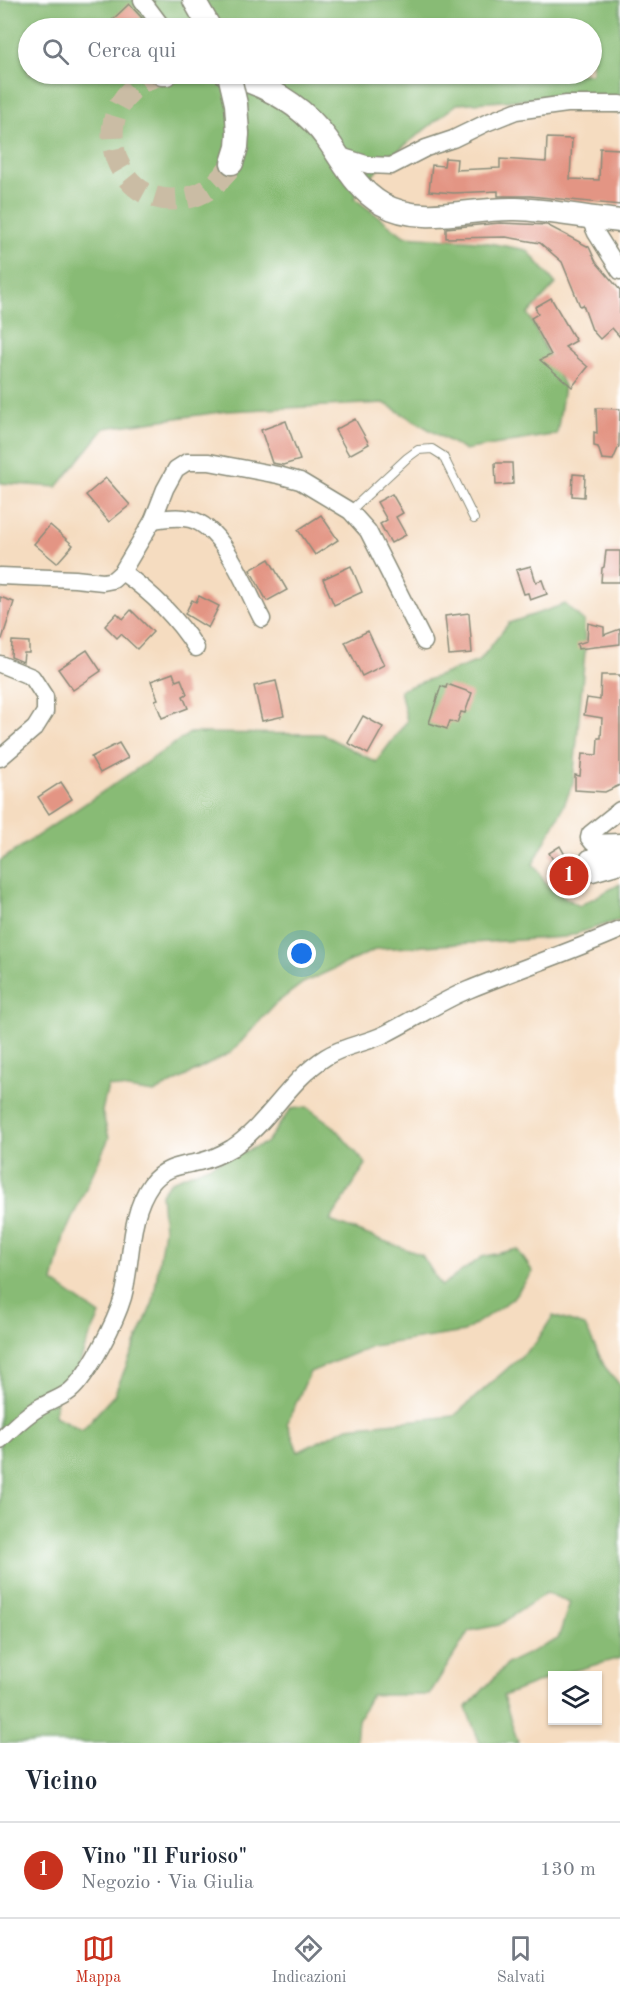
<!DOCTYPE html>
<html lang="it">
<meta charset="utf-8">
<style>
body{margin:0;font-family:"Old Standard TT",serif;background:#f6f6f7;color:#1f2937}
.controls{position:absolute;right:18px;bottom:18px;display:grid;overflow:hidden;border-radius:0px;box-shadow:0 2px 4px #0004}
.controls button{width:54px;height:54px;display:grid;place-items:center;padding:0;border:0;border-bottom:2px solid #e0e1e3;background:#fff;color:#1f2937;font:30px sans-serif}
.you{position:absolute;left:302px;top:954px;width:21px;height:21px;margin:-15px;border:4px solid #fff;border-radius:50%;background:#1a73e8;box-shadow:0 0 0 9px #1a73e833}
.badge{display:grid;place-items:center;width:39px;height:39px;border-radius:50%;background:#c8321e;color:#fff;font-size:20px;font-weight:700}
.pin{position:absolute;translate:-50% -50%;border:3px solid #fff;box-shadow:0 2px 6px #0006}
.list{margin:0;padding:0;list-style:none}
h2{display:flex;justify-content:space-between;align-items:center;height:78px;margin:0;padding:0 24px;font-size:26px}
h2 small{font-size:20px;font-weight:400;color:#747a83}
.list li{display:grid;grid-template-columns:39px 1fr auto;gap:18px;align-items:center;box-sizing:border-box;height:96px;padding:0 24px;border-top:2px solid #e0e1e3}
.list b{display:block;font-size:22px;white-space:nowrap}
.list p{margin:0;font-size:20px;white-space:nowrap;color:#747a83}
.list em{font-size:20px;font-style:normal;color:#747a83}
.icon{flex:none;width:33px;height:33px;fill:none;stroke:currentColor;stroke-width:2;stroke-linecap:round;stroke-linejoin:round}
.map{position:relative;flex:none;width:620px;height:1743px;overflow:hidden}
.search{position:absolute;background:#fff;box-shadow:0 2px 4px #0004;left:18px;right:18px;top:18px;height:66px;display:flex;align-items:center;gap:15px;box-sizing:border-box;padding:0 21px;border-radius:33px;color:#747a83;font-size:22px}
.sheet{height:174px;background:#fff}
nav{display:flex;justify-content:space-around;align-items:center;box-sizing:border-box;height:84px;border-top:2px solid #e0e1e3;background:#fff;font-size:16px;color:#747a83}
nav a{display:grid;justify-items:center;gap:3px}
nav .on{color:#c8321e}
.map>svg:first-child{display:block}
</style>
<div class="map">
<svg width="620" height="1743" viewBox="0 0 620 1743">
<rect width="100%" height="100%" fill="#fff"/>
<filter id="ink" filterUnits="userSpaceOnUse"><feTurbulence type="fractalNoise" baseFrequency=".0167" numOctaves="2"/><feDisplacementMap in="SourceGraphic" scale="12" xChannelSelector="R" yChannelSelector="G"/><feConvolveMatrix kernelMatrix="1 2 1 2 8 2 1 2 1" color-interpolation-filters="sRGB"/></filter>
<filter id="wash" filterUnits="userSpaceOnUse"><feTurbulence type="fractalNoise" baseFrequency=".008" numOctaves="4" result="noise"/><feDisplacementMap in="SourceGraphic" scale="24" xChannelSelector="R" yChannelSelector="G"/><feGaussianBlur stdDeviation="1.35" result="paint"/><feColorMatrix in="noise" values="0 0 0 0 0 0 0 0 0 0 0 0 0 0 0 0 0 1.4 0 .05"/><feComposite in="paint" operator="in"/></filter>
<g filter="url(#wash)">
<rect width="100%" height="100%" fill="#f5dcc0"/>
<g fill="#88bb75" stroke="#547c54" stroke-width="1.5" fill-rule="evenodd">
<path d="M0 0H620V113L534 99 457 104 384 162 354 198 404 236 478 241 527 250 556 284 528 314 564 386 557 434 464 450 384 403 227 411 105 428 57 487 0 483ZM28 28H592V74H28Z"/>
<path d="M565 604 584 621 585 652 573 783 561 812 533 864 549 888 579 906 620 884V920L565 937 377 949 303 983 274 1005 232 1052 154 1093 108 1086 102 1111 109 1138 64 1236 53 1282 100 1315 85 1347 75 1379 56 1394 55 1416 82 1430 114 1395 153 1302 164 1229 161 1194 171 1181 266 1143 291 1109 307 1107 333 1126 366 1164 330 1221 422 1255 441 1286 482 1257 517 1249 533 1272 512 1299 464 1332 372 1346 310 1372 287 1423 298 1452 348 1427 454 1416 535 1344 553 1316 585 1326 605 1367 620 1385V1658L558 1675 552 1676V1677L503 1696 518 1743H480L466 1708 508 1663 558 1639 570 1602 546 1593 499 1625 469 1631 429 1695H371L358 1720 356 1743H0V861L190 733 322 734 376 762 407 721 400 690 479 661 509 623Z"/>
</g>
<g id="blocks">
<g fill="#e39584">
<path d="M129 4 142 18 131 28H117L110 22Z"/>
<path d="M547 138 572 139 570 179 599 180 600 148 620 149V205L530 196H498V191L454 193 429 191 432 165 444 166 445 158 457 159 456 170 500 168V159L546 162Z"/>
<path d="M500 223 547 225 589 247 596 262 620 290V337L612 328 600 339 592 330 583 305 580 306 562 262 540 243 506 237 446 238V228Z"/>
<path d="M551 298 576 341 565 347 588 367 572 387 540 360 551 355 531 318 538 314 535 307Z"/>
<path d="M596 408 620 409 619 446 613 460 602 459 598 447 594 446V432L597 433Z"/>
<path d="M355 419 369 444 349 455 335 430Z"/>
<path d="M286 421 300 460 283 465 272 463 261 430Z"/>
<path d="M495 463H512L513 484 496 485Z"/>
<path d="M573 474 585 475 584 497 572 496Z"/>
<path d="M106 478 130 505 109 522 86 495Z"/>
<path d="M392 494 403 513 396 517 406 535 391 543 380 524 387 520 377 502Z"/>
<path d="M321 515 338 540 315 555 298 530Z"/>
<path d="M50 525 73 545 57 563 34 544Z"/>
<path d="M606 551H620V582H601L602 568 604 567Z"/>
<path d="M269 559 287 590 267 601 250 570Z"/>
<path d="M351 566 362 592 334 605 323 579Z"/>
<path d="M531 566 536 582 542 580 547 594 530 600 528 593 524 594 516 570Z"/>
<path d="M199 596 219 606 208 628 185 614 192 600 196 602Z"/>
<path d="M0 597 14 602 2 639H0Z"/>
<path d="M131 610 153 632 137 649 121 634 117 638 105 626 117 613 123 619Z"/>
<path d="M469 613 472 653 449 655 445 616Z"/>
<path d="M588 623 604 627V635L620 629V644L578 649 577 644 587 641Z"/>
<path d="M368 631 384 665 362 676 345 642Z"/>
<path d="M12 641 29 642V653H24L23 662 11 657Z"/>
<path d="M87 650 101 671 73 690 58 669Z"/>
<path d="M173 673 176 681 181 679 187 694 183 696 188 708 162 718 155 700 158 699 151 681Z"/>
<path d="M601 675H620V785L605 792 575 790V775L580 776 582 754 597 755 598 738H601L602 718 584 715 587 698 600 700Z"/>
<path d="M276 681 284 716 262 721 254 686Z"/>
<path d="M447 684 472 693 465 713 461 712 457 723 450 721 447 729 429 723 441 686 446 688Z"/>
<path d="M363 716 383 727 368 754 348 743Z"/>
<path d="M119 743 128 758 100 773 91 757Z"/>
<path d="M61 782 72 799 49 814 38 797Z"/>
<path d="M560 846 570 864 559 870 549 853Z"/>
</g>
</g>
</g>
<g filter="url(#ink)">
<use href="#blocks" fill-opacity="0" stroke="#8a8c7a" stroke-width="1.5"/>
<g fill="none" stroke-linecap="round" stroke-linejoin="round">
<path stroke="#cabca4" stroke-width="22" stroke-dasharray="22 11" stroke-linecap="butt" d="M162 74C80 95 108 214 186 198 207 194 222 181 232 163"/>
<defs>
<path id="lane" d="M350 511 407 458 418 450 432 449 443 456 474 519"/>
<g id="street">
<path d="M142 0 163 28"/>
<path d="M337 155 369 165 391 166 426 148 453 139 486 123 516 111 567 104H620"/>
<path d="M589 217 596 233 620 271"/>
<path d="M153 520C165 518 178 516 190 519 225 528 246 589 262 619"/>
<path d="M122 572C152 593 176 616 196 648"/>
<path d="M0 576 75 579 103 582 113 580 122 572 153 520 165 489 176 469 187 462H209L278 475 300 481 350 511 368 531 424 642"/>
<path d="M0 664 32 677 45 697V712L35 728 0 758"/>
<path d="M620 810 590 834 589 838 593 843 620 842"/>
<path d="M620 850 589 858 585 864 587 871 592 873 620 865"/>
<path d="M0 1440C13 1428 26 1414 42 1406 51 1401 61 1398 70 1391 89 1375 116 1321 123 1297 133 1260 128 1216 151 1184 164 1167 180 1166 199 1162 211 1159 222 1154 232 1148 269 1123 288 1081 326 1057 345 1045 365 1044 385 1034 413 1020 439 1002 468 990 519 969 570 952 620 930"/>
</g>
<g id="secondary">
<path d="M194 0 210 28"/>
<path d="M162 74H166"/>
<path d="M226 74C266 85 302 104 327 139 344 163 356 189 382 204 422 227 472 207 516 209 551 210 585 218 620 221"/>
<path d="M232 163 237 147 238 133"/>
</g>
</defs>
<use href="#lane" stroke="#8a8c7a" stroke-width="10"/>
<use href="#street" stroke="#8a8c7a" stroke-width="19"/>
<use href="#secondary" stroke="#8a8c7a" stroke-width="25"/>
<use href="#lane" stroke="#fff" stroke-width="8"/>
<use href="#street" stroke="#fff" stroke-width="16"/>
<use href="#secondary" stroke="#fff" stroke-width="22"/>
<defs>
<path id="secondary-bridge" d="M229 74 236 104 238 133"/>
</defs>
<use href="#secondary-bridge" stroke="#8a8c7a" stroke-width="25" stroke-linecap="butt"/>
<use href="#secondary-bridge" stroke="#fff" stroke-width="22"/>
</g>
</g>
</svg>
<div class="controls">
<button><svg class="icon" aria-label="layers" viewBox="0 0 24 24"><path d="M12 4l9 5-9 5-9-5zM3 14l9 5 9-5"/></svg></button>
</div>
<div class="you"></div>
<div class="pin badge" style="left:569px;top:876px">1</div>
<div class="search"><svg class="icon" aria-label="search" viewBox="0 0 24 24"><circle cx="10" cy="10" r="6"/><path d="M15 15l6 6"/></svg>Cerca qui</div>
</div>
<section class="sheet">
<h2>Vicino<small></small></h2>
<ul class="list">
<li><span class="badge">1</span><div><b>Vino &quot;Il Furioso&quot;</b><p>Negozio · Via Giulia</p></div><em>130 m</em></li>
</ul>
</section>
<nav>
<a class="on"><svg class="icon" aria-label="map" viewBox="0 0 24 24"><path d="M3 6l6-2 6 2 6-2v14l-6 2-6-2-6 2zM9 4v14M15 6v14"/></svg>Mappa</a>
<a><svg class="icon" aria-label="directions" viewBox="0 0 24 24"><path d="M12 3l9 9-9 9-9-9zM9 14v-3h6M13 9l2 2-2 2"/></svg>Indicazioni</a>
<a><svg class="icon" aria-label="saved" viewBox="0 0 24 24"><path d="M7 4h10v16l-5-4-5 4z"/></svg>Salvati</a>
</nav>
